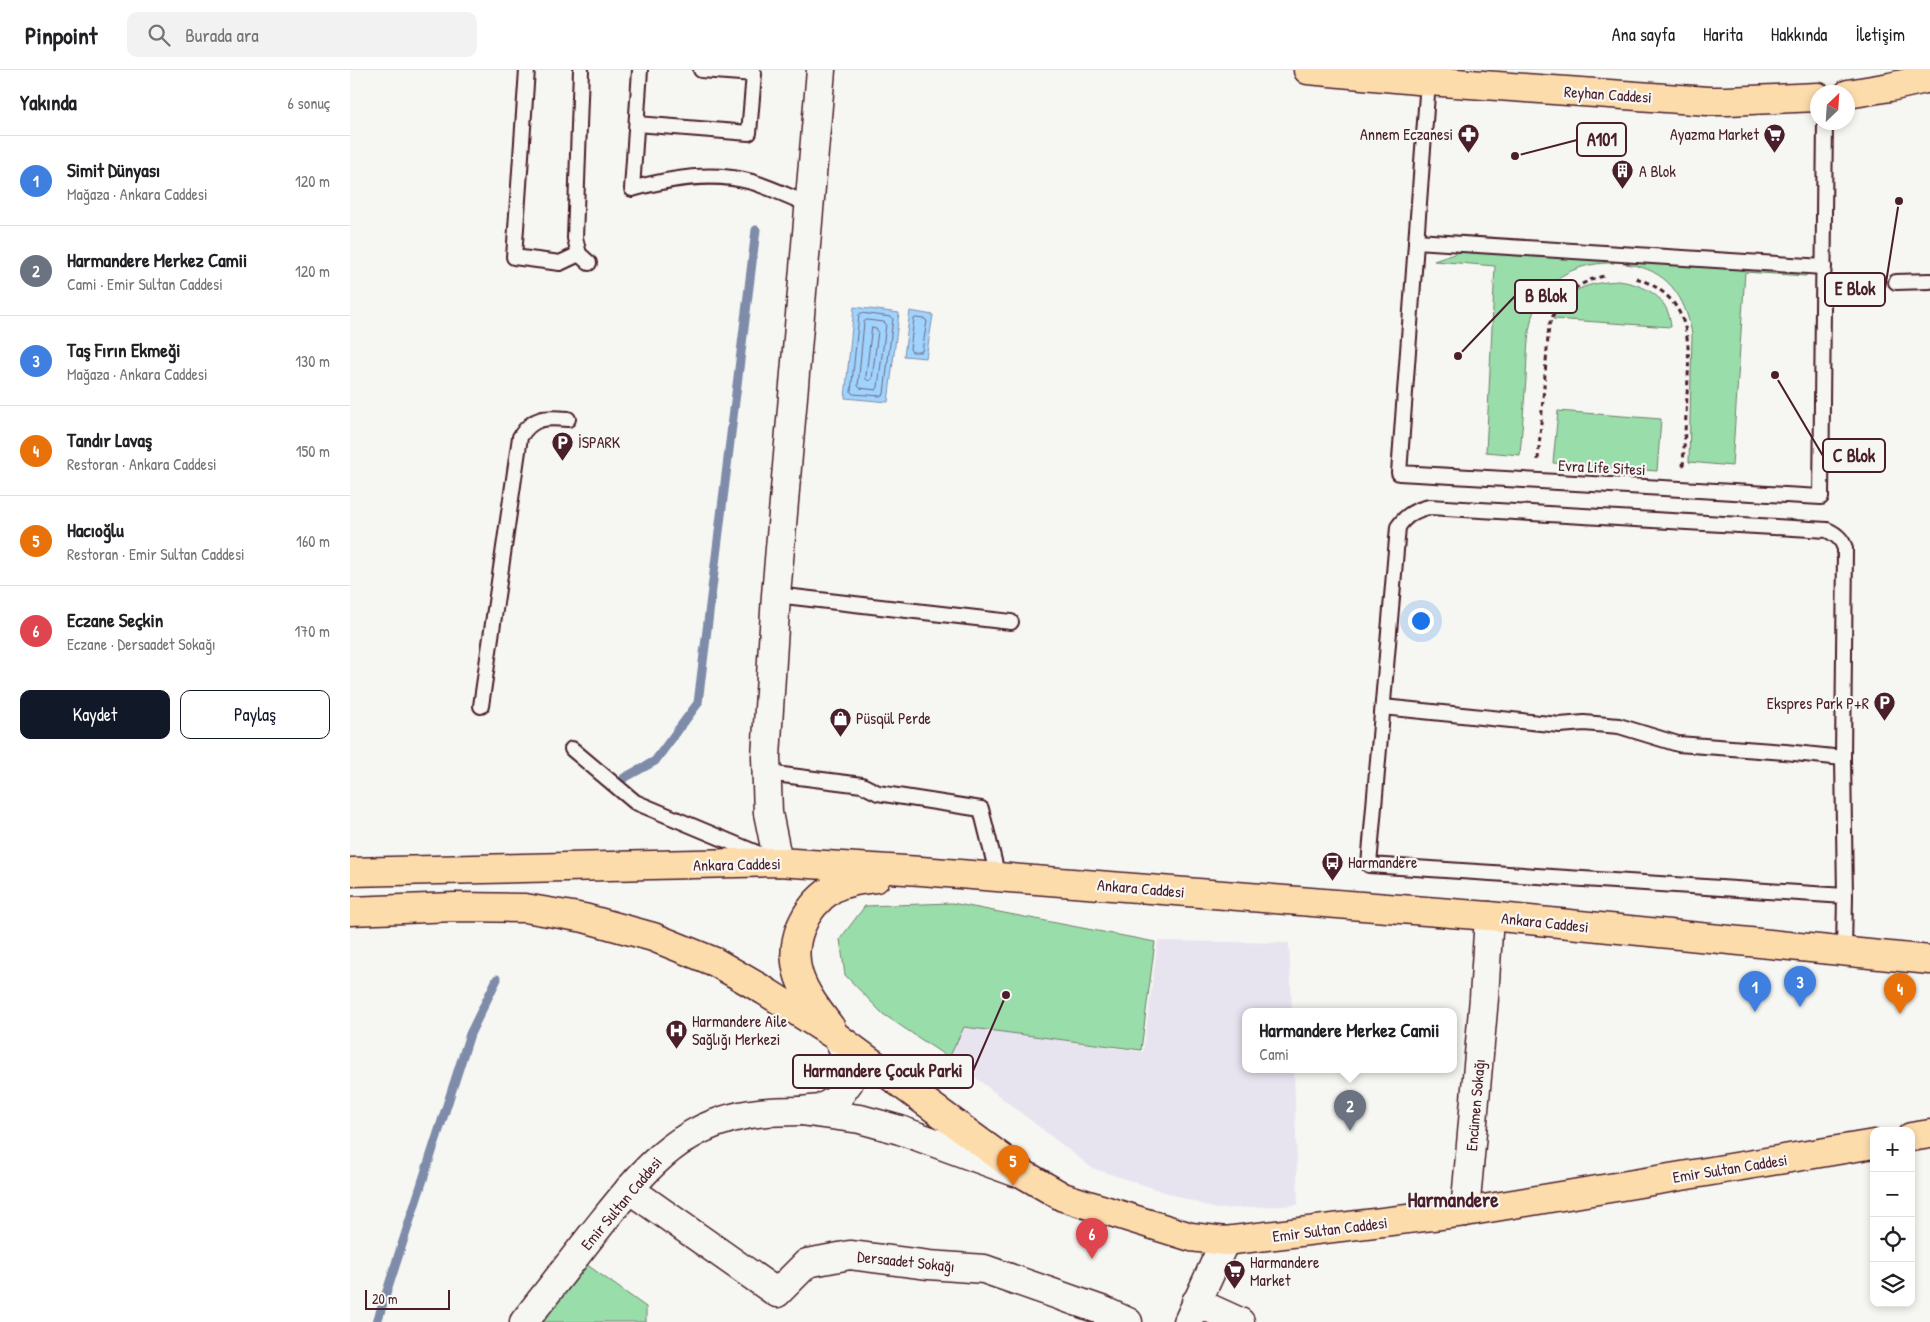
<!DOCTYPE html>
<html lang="tr">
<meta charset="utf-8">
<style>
body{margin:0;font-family:"Patrick Hand",sans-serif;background:#f2f2f2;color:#202124}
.controls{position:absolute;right:15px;bottom:15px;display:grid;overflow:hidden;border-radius:10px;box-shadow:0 2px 8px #0003}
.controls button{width:45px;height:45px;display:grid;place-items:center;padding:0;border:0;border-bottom:1px solid #e0e0e0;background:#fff;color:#202124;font:25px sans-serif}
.compass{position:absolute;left:1460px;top:15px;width:45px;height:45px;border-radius:50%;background:#fff;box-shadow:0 2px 8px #0003;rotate:25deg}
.scale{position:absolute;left:15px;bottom:12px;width:85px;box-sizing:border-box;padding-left:5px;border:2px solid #4a1f2b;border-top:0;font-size:14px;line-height:18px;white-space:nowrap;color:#4a1f2b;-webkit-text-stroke:4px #f6f6f2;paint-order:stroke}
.you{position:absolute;left:1070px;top:550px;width:18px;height:18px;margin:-12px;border:4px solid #fff;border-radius:50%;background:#1a73e8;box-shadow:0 0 0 8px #1a73e833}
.badge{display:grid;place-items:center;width:32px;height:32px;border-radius:50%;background:#111827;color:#fff;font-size:16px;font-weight:700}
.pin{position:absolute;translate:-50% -41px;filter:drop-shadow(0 1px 2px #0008)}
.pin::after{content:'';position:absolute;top:26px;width:18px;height:15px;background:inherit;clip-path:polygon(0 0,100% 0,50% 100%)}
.popup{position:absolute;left:892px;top:938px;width:215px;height:65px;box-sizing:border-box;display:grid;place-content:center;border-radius:10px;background:#fff;filter:drop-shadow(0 1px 4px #0005);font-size:16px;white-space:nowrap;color:#757577}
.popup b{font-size:19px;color:#202124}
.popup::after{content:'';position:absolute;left:50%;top:100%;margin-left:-10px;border:10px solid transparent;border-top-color:#fff}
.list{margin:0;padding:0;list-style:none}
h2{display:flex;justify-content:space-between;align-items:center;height:65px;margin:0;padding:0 20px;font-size:21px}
h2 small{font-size:16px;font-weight:400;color:#757577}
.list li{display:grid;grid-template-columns:32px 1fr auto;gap:15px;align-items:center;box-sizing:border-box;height:90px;padding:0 20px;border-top:1px solid #e0e0e0}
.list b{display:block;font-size:19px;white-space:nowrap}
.list p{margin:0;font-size:16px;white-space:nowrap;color:#757577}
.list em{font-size:16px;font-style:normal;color:#757577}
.actions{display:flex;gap:10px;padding:15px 20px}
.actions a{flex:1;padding:11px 0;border:1px solid #111827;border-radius:10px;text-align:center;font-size:18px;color:#111827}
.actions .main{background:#111827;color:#fff}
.icon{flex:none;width:28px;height:28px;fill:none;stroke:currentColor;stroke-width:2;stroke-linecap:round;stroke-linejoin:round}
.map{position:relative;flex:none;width:1580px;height:1252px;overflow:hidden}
header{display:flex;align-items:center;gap:30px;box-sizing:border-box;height:70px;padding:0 25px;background:#fff;border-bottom:1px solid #e0e0e0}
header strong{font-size:24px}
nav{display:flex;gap:28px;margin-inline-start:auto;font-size:18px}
.search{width:350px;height:45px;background:#f2f2f2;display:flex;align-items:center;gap:12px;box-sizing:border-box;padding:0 18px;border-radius:10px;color:#757577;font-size:19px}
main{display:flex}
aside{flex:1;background:#fff}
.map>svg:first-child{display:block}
</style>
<header>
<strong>Pinpoint</strong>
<div class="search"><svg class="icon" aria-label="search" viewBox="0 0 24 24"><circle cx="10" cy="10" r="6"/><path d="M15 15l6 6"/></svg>Burada ara</div>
<nav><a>Ana sayfa</a><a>Harita</a><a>Hakkında</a><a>İletişim</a></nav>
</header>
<main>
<aside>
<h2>Yakında<small>6 sonuç</small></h2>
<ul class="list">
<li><span class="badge" style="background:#3f7fe0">1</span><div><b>Simit Dünyası</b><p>Mağaza · Ankara Caddesi</p></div><em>120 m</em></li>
<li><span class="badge" style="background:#6b7280">2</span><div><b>Harmandere Merkez Camii</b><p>Cami · Emir Sultan Caddesi</p></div><em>120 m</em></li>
<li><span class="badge" style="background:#3f7fe0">3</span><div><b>Taş Fırın Ekmeği</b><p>Mağaza · Ankara Caddesi</p></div><em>130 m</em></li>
<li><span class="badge" style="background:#e8710a">4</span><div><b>Tandır Lavaş</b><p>Restoran · Ankara Caddesi</p></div><em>150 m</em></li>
<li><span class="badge" style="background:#e8710a">5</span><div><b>Hacıoğlu</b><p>Restoran · Emir Sultan Caddesi</p></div><em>160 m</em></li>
<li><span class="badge" style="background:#e0444e">6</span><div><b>Eczane Seçkin</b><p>Eczane · Dersaadet Sokağı</p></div><em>170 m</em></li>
</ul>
<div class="actions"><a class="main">Kaydet</a><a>Paylaş</a></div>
</aside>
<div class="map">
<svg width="1580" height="1252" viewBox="0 0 1580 1252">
<rect width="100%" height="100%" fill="#f6f6f2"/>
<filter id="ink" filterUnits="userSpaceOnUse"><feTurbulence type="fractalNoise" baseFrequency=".02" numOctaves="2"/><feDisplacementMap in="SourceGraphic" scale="10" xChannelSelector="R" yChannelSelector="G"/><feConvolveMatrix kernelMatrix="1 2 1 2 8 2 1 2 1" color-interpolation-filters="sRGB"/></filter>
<g filter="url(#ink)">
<path fill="#e7e4f0" d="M808 871 939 873 942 942H896V1000H944L948 1135 866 1139 742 1098 599 987 614 956 793 982Z"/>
<g fill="#98ddaa" stroke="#717e6a">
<path d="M1118 179 1265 186 1264 193C1231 192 1196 206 1184 240 1177 261 1177 287 1176 309 1174 334 1172 360 1170 385L1136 382 1145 196 1084 191Z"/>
<path d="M1275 186 1456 197V206L1395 202 1382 396 1339 392 1342 264C1335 226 1317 199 1276 194Z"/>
<path d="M1269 211C1296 215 1319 227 1321 257L1203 249C1215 218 1238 213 1269 211Z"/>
<path d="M1208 341 1311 349 1307 401 1203 393Z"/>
<path d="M602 833 805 872 791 980 614 957 599 988 533 944 495 905 490 869 515 836Z"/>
<path d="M236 1194 296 1237V1252H188Z"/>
</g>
<g fill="#a0d4fe" stroke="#7e8caa">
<path d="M504 237 549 243 538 332 495 328Z"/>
<path d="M560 241 583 245 576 288 554 286Z"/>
</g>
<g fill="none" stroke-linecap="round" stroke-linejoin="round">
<g stroke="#6c677f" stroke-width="1">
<path d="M511 243 541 247 543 248 534 324 532 326 503 324 501 322 509 245Z"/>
<path d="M566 248 575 249 577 251 572 281 570 282H562L560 279 564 249Z"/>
<path d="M517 250 534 252 536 254 528 317 526 320 510 318 508 316 514 252Z"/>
<path d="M522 258 526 259 528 261 522 309 519 311 516 309Z"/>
</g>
<g stroke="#7e8caa" stroke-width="9">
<path d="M274 708 305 691 348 633 406 160"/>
<path d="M27 1252 120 964 147 909"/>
</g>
<defs>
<g id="lane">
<path d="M177 0 164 187 210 193 229 184"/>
<path d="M231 0 225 168 229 184 239 193"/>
<path d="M290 0 282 119C321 108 363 101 402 112 422 118 440 127 460 135"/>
<path d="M1078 11 1049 403 1471 427 1475 52"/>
<path d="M287 54 399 63 404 4 351 0"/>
<path d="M1066 171 1474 197"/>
<path d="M1546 212 1580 211"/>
<path d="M426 525 661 552"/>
<path d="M131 636 170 367C183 346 197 347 218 349"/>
<path d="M1033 637 1210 655 1234 653 1269 656 1328 674 1435 682 1493 688"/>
<path d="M222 679 285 732 414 786"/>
<path d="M417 703 512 715 528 723 631 739 648 807"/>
<path d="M1494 881 1495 826 1493 688 1495 479C1493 470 1486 464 1477 460L1079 437C1065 440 1056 445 1048 457L1019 795 1495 826"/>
</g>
<g id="street">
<path d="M428 792 418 743 416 687 426 525 471 0"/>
<path d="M487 967 499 991V1012L486 1030 470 1039 451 1041 510 1049 550 1060 665 1102"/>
<path d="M279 1119 427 1223 457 1193 500 1185 579 1195 634 1199 754 1241 778 1252"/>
<path d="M1115 1142 1134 928 1139 846"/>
<path d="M846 1232 890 1252"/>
<path d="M174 1252C197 1223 219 1194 242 1165 278 1120 314 1069 372 1051 398 1042 424 1041 451 1041"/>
<path d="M838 1252 875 1171"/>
</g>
<g id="primary">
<path d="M958 0 1078 11 1358 31H1377L1468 27"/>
<path d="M1498 24 1540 17 1580 8"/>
<path d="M0 802 428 792 571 801 1139 846 1580 890"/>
<path d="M0 841 105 837 175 838 234 848 303 867 365 892 415 921 487 967 675 1105 713 1127 841 1167 875 1171 1115 1142 1524 1074"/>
<path d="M481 958C469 942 455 924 449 906 438 872 454 838 482 819 495 811 512 810 526 808"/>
<path d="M1561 1067 1580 1064"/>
</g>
</defs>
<use href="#lane" stroke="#4a1f2b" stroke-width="18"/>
<use href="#street" stroke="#4a1f2b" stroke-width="31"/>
<use href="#primary" stroke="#4a1f2b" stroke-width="31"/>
<g stroke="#4a1f2b" stroke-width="3" stroke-dasharray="5 4" stroke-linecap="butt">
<path d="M1286 208C1344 228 1340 275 1337 325 1336 349 1334 374 1333 398"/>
<path d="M1188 390 1199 255C1209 229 1227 211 1255 206"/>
</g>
<use href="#lane" stroke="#f6f6f2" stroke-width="14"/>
<use href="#street" stroke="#f6f6f2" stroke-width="28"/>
<use href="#primary" stroke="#fddcac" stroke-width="28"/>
</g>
</g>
<defs>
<symbol id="pharmacy-pin" viewBox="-11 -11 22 30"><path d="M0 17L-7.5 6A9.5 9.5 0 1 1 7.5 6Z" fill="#4a1f2b" stroke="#f6f6f2"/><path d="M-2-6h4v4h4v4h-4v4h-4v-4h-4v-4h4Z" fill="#fff"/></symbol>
<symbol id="supermarket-pin" viewBox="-11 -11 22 30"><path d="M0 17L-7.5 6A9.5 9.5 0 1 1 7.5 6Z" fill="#4a1f2b" stroke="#f6f6f2"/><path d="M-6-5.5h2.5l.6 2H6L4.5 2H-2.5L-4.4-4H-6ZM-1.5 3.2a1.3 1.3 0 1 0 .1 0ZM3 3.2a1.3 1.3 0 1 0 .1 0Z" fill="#fff"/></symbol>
<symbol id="building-pin" viewBox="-11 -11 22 30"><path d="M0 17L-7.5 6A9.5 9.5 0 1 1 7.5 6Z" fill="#4a1f2b" stroke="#f6f6f2"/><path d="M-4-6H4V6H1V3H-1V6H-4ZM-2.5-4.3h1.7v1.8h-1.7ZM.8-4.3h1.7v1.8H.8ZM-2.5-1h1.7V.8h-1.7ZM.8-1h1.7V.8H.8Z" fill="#fff"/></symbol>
<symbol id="parking-pin" viewBox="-11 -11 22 30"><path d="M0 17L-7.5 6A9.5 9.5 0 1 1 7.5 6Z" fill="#4a1f2b" stroke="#f6f6f2"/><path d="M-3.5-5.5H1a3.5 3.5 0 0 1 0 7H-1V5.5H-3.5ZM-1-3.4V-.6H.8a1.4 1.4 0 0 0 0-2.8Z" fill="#fff"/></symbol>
<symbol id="shop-pin" viewBox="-11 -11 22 30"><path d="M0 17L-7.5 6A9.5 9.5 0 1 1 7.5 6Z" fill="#4a1f2b" stroke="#f6f6f2"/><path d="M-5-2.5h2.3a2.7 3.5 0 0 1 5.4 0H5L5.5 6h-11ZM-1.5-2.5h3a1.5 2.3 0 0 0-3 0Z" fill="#fff"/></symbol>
<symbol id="bus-pin" viewBox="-11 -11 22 30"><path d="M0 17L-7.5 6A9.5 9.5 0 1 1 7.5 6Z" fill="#4a1f2b" stroke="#f6f6f2"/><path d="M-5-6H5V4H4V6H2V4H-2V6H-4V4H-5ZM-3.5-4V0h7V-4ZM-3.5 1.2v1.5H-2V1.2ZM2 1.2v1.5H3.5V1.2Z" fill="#fff"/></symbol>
<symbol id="hospital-pin" viewBox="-11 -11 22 30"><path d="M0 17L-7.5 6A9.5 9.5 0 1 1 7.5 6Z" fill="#4a1f2b" stroke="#f6f6f2"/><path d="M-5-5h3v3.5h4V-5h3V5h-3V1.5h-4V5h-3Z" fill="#fff"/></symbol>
</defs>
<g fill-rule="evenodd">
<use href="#pharmacy-pin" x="1106" y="52" width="25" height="34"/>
<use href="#supermarket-pin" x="1412" y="52" width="25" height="34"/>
<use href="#building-pin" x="1260" y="88" width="25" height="34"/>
<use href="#parking-pin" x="200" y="360" width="25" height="34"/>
<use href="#parking-pin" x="1522" y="620" width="25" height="34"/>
<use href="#shop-pin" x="478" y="636" width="25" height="34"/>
<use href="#bus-pin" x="970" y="780" width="25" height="34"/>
<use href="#hospital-pin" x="314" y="948" width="25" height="34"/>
<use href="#supermarket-pin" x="872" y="1188" width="25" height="34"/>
</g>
<g text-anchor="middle" stroke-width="4.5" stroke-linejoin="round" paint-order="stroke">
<g font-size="16" fill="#4a1f2b" stroke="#f6f6f2">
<text transform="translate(1258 24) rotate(4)" y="6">Reyhan Caddesi</text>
<text transform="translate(1252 397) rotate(3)" y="6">Evra Life Sitesi</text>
<text transform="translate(387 794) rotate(-1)" y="6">Ankara Caddesi</text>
<text transform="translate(791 818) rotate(5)" y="6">Ankara Caddesi</text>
<text transform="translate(1195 852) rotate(6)" y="6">Ankara Caddesi</text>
<text transform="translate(1125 1035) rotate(-85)" y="6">Encümen Sokağı</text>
<text transform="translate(1380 1098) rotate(-9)" y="6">Emir Sultan Caddesi</text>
<text transform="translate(271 1133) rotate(-50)" y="6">Emir Sultan Caddesi</text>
<text transform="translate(980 1159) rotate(-7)" y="6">Emir Sultan Caddesi</text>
<text transform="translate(556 1191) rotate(6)" y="6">Dersaadet Sokağı</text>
</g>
<g font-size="16" fill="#4a1f2b" stroke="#f6f6f2" text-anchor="start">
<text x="1103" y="70" text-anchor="end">Annem Eczanesi</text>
<text x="1409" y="70" text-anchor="end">Ayazma Market</text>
<text x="1289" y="107">A Blok</text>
<text x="228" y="378">İSPARK</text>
<text x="1519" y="639" text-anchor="end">Ekspres Park P+R</text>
<text x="506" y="654">Püsqül Perde</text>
<text x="998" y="798">Harmandere</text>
<text x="342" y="957">Harmandere Aile<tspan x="342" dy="18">Sağlığı Merkezi</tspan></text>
<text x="900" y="1198">Harmandere<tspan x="900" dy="18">Market</tspan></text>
</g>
<g font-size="21" font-weight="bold" fill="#4a1f2b" stroke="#f6f6f2">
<text x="1103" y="1137">Harmandere</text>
</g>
</g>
<path fill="none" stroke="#4a1f2b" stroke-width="2" d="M1165 86L1227 70M1549 131L1535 219M1108 286L1165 226M1425 305L1473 386M656 925L623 1001"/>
<g fill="#4a1f2b" stroke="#f6f6f2" stroke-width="2">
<circle cx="1165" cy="86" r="5"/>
<circle cx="1549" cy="131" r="5"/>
<circle cx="1108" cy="286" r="5"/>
<circle cx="1425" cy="305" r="5"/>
<circle cx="656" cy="925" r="5"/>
</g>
<g fill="#f6f6f2" stroke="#4a1f2b" stroke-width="2">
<rect x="1227" y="53" width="49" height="33" rx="5"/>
<rect x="1475" y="203" width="60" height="33" rx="5"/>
<rect x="1165" y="210" width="62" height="33" rx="5"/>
<rect x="1473" y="369" width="62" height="33" rx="5"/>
<rect x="443" y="985" width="180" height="33" rx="5"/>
</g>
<g font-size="18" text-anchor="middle" font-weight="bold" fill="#4a1f2b">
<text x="1252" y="76">A101</text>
<text x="1505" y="225">E Blok</text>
<text x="1196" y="232">B Blok</text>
<text x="1504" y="392">C Blok</text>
<text x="533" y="1007">Harmandere Çocuk Parki</text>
</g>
</svg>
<div class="controls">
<button>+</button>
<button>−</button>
<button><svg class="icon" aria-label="locate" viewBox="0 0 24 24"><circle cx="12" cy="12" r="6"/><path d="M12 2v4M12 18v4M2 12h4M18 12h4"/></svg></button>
<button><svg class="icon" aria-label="layers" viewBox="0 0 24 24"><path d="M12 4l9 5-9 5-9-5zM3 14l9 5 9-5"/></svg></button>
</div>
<svg class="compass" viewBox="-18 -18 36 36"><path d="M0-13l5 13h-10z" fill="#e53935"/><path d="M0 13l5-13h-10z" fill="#757577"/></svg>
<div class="scale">20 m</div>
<div class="you"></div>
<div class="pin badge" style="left:1405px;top:942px;background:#3f7fe0">1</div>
<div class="pin badge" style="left:1000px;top:1061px;background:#6b7280">2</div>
<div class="popup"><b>Harmandere Merkez Camii</b>Cami</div>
<div class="pin badge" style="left:1450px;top:937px;background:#3f7fe0">3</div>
<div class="pin badge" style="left:1550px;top:944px;background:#e8710a">4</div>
<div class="pin badge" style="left:663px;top:1116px;background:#e8710a">5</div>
<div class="pin badge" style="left:742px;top:1189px;background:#e0444e">6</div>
</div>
</main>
